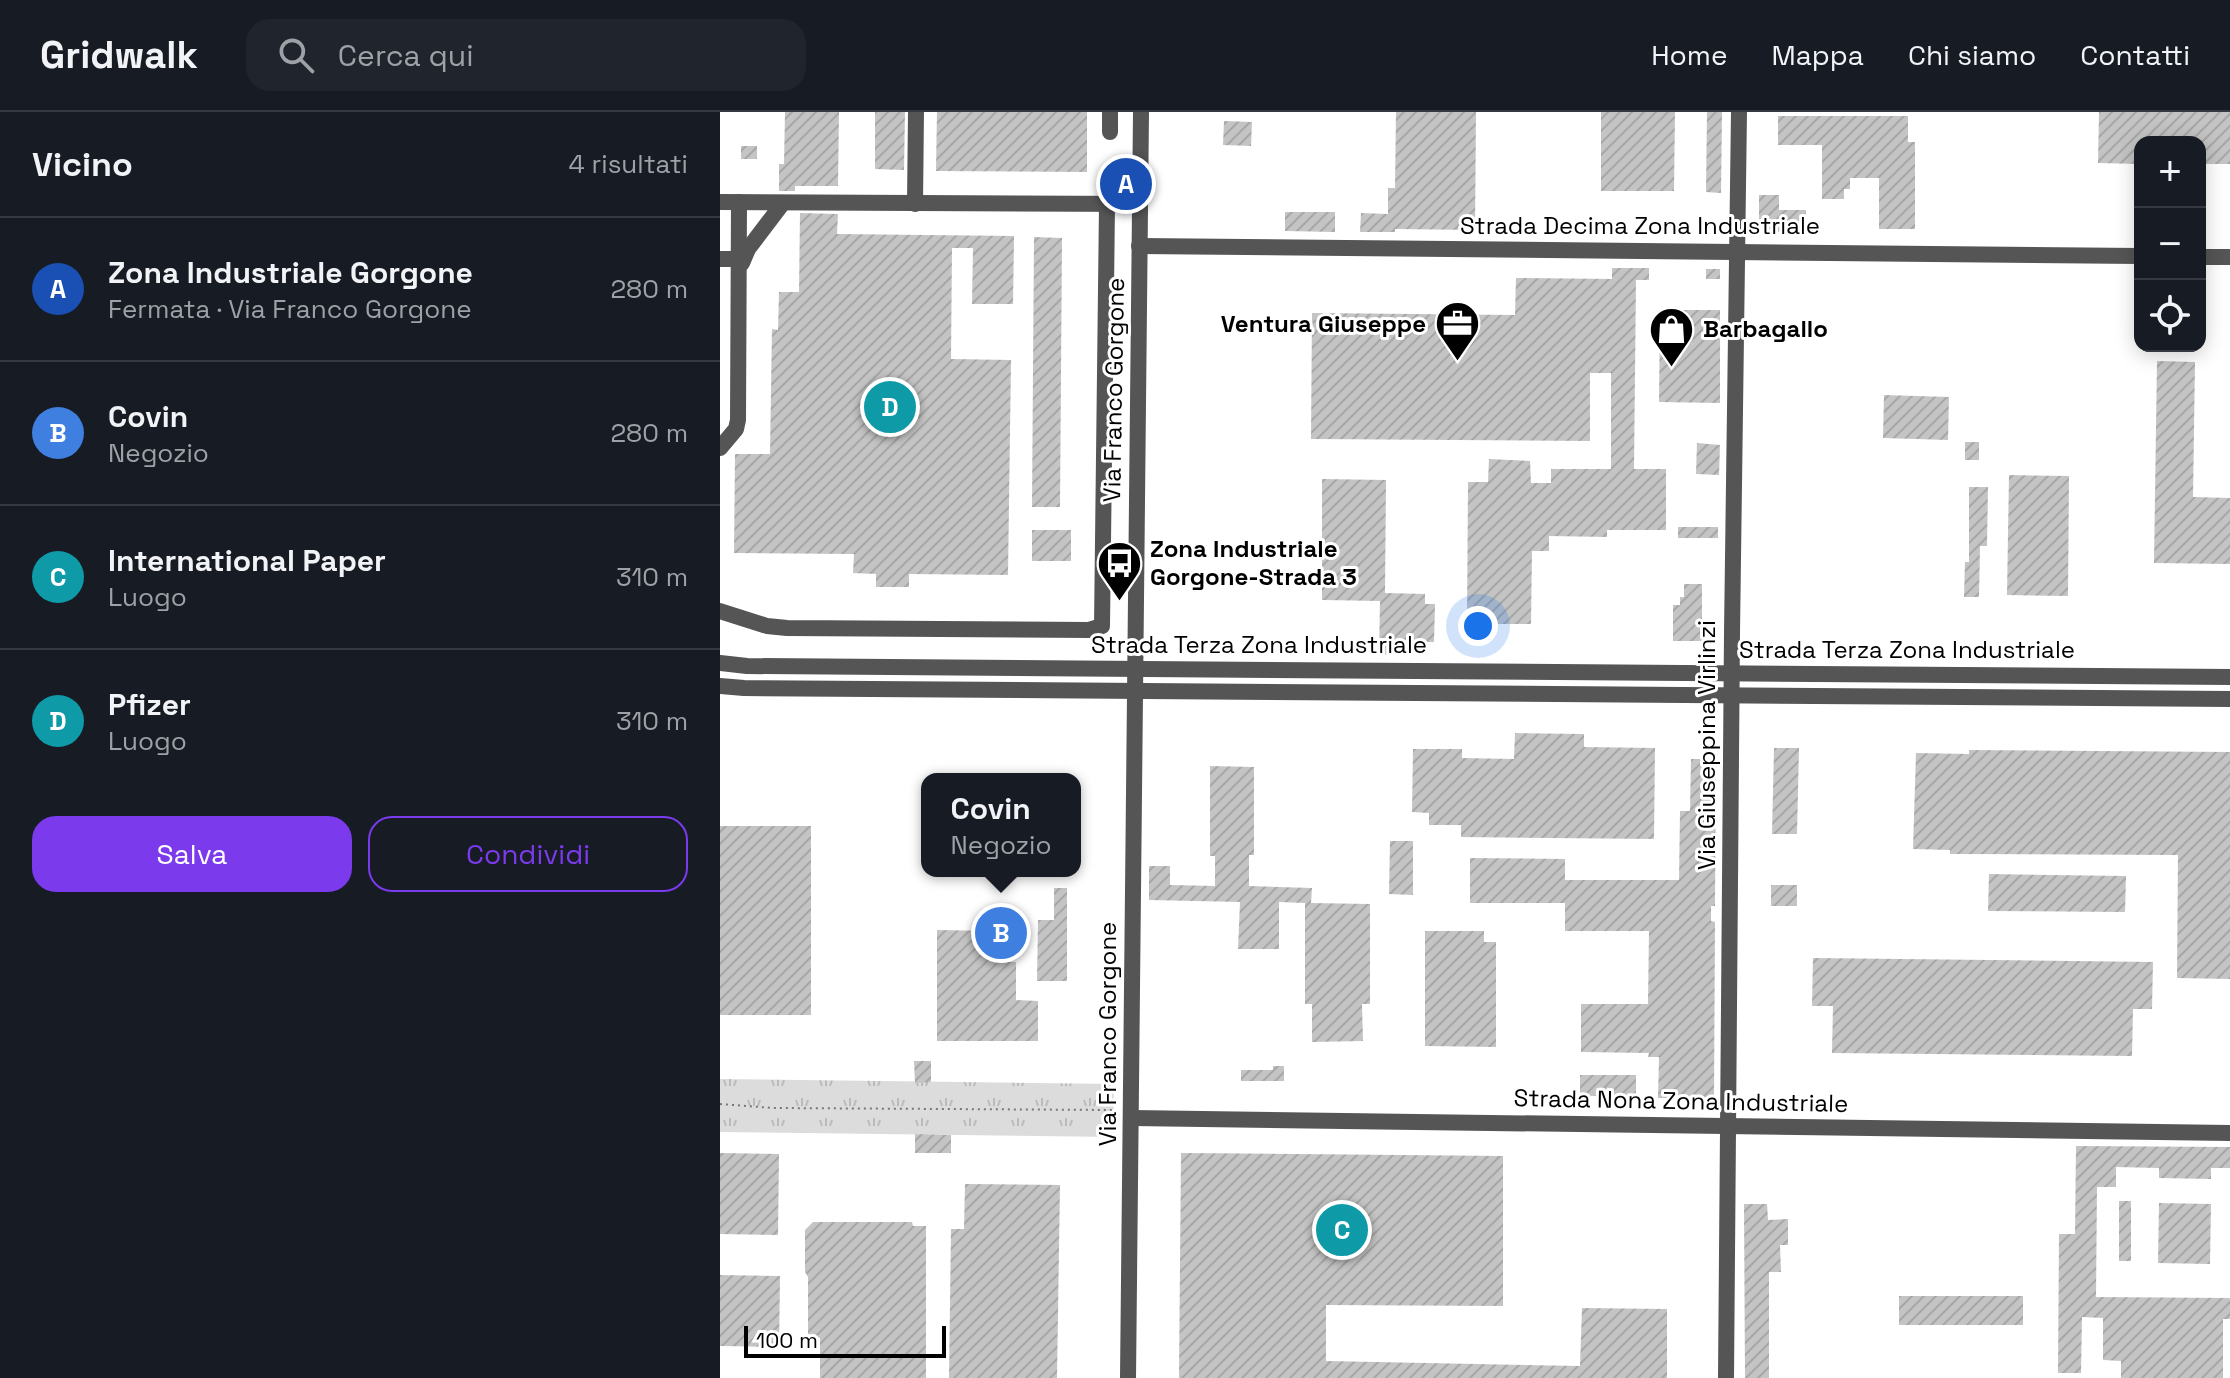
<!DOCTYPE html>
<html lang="it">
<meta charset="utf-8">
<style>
body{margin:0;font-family:"Space Grotesk",sans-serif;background:#20242c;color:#f1f3f6}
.controls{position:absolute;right:24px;top:24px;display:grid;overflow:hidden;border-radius:16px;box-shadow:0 4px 20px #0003}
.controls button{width:72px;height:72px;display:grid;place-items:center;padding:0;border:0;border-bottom:2px solid #363941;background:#171b24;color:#f1f3f6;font:40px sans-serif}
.scale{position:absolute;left:24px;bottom:20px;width:202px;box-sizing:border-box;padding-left:8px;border:4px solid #000;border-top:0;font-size:22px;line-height:28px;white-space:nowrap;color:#000;-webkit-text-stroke:6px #fff;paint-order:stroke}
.you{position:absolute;left:758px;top:514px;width:28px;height:28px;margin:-20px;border:6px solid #fff;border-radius:50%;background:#1a73e8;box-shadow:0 0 0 12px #1a73e833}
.badge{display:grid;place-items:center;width:52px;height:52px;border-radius:50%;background:#7c3aed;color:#fff;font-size:26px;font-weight:700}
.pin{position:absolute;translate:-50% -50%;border:4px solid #fff;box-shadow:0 2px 8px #0006}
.popup{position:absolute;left:201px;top:661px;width:160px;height:104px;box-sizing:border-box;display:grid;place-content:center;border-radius:16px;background:#171b24;filter:drop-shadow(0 2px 6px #0005);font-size:26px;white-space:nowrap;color:#9ea1a6}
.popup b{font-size:30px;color:#f1f3f6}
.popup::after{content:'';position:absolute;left:50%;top:100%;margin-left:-16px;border:16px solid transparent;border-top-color:#171b24}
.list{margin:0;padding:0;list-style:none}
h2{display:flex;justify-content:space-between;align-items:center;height:104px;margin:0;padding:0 32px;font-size:34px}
h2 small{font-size:26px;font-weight:400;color:#9ea1a6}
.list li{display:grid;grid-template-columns:52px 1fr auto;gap:24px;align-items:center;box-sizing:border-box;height:144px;padding:0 32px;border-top:2px solid #363941}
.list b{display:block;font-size:30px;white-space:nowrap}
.list p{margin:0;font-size:26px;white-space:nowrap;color:#9ea1a6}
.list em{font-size:26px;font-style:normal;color:#9ea1a6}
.actions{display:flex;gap:16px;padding:24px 32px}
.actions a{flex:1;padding:18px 0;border:2px solid #7c3aed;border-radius:24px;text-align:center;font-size:28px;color:#7c3aed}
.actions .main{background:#7c3aed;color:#fff}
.icon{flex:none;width:44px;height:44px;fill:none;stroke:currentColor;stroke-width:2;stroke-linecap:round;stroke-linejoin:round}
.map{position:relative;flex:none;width:1510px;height:1266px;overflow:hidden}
header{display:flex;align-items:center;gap:48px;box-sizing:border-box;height:112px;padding:0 40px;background:#171b24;border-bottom:2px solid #363941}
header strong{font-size:38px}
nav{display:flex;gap:44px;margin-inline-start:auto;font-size:28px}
.search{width:560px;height:72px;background:#20242c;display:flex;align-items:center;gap:20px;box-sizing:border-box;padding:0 28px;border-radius:24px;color:#9ea1a6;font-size:30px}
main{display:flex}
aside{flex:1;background:#171b24}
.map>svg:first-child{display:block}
</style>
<header>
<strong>Gridwalk</strong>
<div class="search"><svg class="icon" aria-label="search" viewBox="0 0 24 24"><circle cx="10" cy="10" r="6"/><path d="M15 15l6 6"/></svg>Cerca qui</div>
<nav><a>Home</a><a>Mappa</a><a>Chi siamo</a><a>Contatti</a></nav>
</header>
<main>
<aside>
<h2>Vicino<small>4 risultati</small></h2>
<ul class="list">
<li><span class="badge" style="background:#1a4fb4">A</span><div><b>Zona Industriale Gorgone</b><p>Fermata · Via Franco Gorgone</p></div><em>280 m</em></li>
<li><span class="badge" style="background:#3f7fe0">B</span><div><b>Covin</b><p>Negozio</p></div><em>280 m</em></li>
<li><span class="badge" style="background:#0f9aa8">C</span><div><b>International Paper</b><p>Luogo</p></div><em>310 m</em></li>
<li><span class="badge" style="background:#0f9aa8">D</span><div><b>Pfizer</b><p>Luogo</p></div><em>310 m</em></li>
</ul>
<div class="actions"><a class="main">Salva</a><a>Condividi</a></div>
</aside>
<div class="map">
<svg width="1510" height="1266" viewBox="0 0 1510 1266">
<defs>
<pattern id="grass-tufts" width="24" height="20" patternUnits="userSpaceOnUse" patternTransform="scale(2)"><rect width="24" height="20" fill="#dcdcdc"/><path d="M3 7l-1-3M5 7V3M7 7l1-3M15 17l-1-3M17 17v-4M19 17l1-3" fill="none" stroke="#bbb"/></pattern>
<pattern id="building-hatch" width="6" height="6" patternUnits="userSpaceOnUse" patternTransform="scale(2)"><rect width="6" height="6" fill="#c4c4c4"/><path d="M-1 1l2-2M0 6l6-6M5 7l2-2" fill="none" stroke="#a7a7a7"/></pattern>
</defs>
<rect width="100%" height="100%" fill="#fff"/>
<path fill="url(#grass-tufts)" d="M0 967 394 972 393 1025 0 1020Z"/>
<g fill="url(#building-hatch)">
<path d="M65 0H119L118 74H75V79H59V52H64Z"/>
<path d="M155 0H185L184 58 155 57Z"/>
<path d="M217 0H367V60L216 59Z"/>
<path d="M676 0H756L755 118 675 117V120H640L641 101 668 102V76H675Z"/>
<path d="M881 0H955L954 79H881Z"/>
<path d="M987 0H1002L1001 81 986 80Z"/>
<path d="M1379 0H1510V52H1480V30H1420V52L1378 51Z"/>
<path d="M1058 4H1188V30H1195V117H1159V66H1130V77H1124V87H1102V33H1058Z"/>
<path d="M504 9 532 10 531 34 503 33Z"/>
<rect x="21" y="34" width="16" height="13"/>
<path d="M1039 83H1059V98H1086V120H1039Z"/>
<path d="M565 100H615V120L565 119Z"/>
<path d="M80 101 118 102 117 122 294 124 293 192H252L253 136H232L231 247 291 248 288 463 189 462V475H156V462L133 461 134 442 14 441 15 342H50L52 217 58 218 59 180H79Z"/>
<path d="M314 125 342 126 340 395H312Z"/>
<path d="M892 156H929V168H916L914 357H946V418H887V425L829 424V439H812L811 512H747L748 370H768L769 347 810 349 811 371H831V357H891V261H870V329L591 327 592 201 795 203 796 166 892 167Z"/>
<rect x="986" y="157" width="14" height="10"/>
<path d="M940 198H1000V291L939 290Z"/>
<path d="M1437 249 1475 250 1473 385 1510 386V452L1434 451Z"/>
<path d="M1164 283 1229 285 1228 328 1163 326Z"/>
<rect x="1245" y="330" width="14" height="18"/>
<path d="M977 331 1000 333 999 363 976 362Z"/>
<path d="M1289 363 1349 364 1348 484 1287 483Z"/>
<path d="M602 367 666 368 665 481 705 482V492H715L714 530H674V543L659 542 660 489 602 488Z"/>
<path d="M1249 375H1268L1267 434H1260L1259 485H1244L1245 450H1249Z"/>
<rect x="958" y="415" width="40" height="11"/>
<rect x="312" y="418" width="39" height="31"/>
<path d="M964 472H982V529H953V493H960V485H964Z"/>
<path d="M795 621 864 622V635L935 636 934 727 741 725V713H709V701L692 700 693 637H742V646L794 647Z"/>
<path d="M1054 636H1079L1077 722H1052Z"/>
<path d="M1249 638 1510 640V867L1457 866 1458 743 1230 742V738L1193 737 1196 641 1249 642Z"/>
<path d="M971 647H996L995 794H991V809L995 810 994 986H938L939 945H928L929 941 861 940V892H928L929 819H845V791H750V746L845 747V768H959L960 699H970Z"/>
<path d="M490 654 534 655V743H529V774L592 776 591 791 650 792V892H642L643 929 592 930V892H585V791L559 790V837H518L520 790 429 788V754H450V773L495 774V744H490Z"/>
<rect x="0" y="714" width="91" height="189"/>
<path d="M670 729H693V783L669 782Z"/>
<path d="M1269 762 1406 764 1405 800 1268 799Z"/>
<rect x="1051" y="773" width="26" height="21"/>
<path d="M334 776H347V869H317L318 808H334Z"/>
<path d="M217 818 278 819V829H289V850H296V888L318 889V929H217Z"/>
<path d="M705 819H764V830H776V935L705 934Z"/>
<path d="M1093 846 1433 850 1432 897H1413L1412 944 1112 941 1113 894H1092Z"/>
<path d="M194 949H211V970L195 971Z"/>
<path d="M553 954H564V969H521V958H553Z"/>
<rect x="860" y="963" width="56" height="21"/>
<path d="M195 1022 231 1023V1041H195Z"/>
<path d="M1356 1034 1510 1035V1056H1491V1067L1439 1066V1056L1396 1055V1075H1377L1376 1185 1510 1186V1207H1503V1266H1401V1249L1383 1248V1206L1362 1205 1361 1261H1338L1339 1122H1355Z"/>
<path d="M0 1041 59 1042 58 1123 0 1122Z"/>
<path d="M461 1041 783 1044V1194L606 1193V1249L860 1254 862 1196 947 1197V1266H459Z"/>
<path d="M245 1072 340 1073 337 1266H229L231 1117H244Z"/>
<rect x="1399" y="1089" width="12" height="60"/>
<path d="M1439 1091 1491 1092 1490 1152 1438 1151Z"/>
<path d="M1024 1092H1047L1048 1108 1068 1107V1133H1060L1061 1160H1049V1266H1025Z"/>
<path d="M93 1110H192L193 1114H206V1266H100V1226L88 1222V1165L85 1160V1118Z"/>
<path d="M0 1163 60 1164 59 1235 0 1234Z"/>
<rect x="1179" y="1184" width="124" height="29"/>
</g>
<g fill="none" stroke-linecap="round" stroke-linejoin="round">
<path stroke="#777" stroke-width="2" stroke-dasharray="2 4" stroke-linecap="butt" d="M0 992 53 996 395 998"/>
<g stroke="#555" stroke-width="16">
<path d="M390 20V0"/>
<path d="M0 90 420 92"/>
<path d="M195 92 196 0"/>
<path d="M419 134 1420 144"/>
<path d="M1480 145H1510"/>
<path d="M0 147H19"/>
<path d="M22 151 28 137 63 91"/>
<path d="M0 336 16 317 18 308 19 90"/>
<path d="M0 499 47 514 67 516 369 518 382 514 387 93"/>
<path d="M0 551 27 554 1510 565"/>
<path d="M0 574 24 576 1510 587"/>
<path d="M412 1006 1510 1021"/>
<path d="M408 1266 421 0"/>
<path d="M1006 1266 1012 521 1019 0"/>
</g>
</g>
<defs>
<symbol id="office-pin" viewBox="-11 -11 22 30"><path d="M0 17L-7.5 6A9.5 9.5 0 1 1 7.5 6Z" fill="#000" stroke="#fff"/><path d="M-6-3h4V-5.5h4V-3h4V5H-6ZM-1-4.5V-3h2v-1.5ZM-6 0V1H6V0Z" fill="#fff"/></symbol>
<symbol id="shop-pin" viewBox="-11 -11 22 30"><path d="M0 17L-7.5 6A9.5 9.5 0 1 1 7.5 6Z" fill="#000" stroke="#fff"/><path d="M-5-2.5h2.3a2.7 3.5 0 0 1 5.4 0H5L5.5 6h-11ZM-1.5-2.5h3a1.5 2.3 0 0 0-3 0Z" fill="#fff"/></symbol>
<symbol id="bus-pin" viewBox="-11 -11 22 30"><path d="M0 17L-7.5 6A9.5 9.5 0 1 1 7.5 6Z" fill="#000" stroke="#fff"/><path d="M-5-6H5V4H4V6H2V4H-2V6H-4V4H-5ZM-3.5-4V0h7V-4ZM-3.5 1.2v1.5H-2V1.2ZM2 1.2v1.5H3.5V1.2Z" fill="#fff"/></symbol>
</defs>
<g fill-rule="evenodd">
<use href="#office-pin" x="712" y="186" width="51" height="69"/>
<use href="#shop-pin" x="926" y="192" width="51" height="69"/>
<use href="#bus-pin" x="374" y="426" width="51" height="69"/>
</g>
<g text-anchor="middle" stroke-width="6" stroke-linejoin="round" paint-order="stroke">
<g font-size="24" fill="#000" stroke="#fff">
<text x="920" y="122">Strada Decima Zona Industriale</text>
<text transform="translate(394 278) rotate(-89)" y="8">Via Franco Gorgone</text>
<text x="539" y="541">Strada Terza Zona Industriale</text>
<text x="1187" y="546">Strada Terza Zona Industriale</text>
<text transform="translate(987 633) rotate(-90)" y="8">Via Giuseppina Virlinzi</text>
<text transform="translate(388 922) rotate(-90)" y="8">Via Franco Gorgone</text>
<text transform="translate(961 989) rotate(1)" y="8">Strada Nona Zona Industriale</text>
</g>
<g font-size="24" font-weight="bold" fill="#000" stroke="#fff" text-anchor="start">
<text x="706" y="220" text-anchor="end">Ventura Giuseppe</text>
<text x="983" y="225">Barbagallo</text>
<text x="430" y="445">Zona Industriale<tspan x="430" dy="28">Gorgone-Strada 3</tspan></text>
</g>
</g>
</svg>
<div class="controls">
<button>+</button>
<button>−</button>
<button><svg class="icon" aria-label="locate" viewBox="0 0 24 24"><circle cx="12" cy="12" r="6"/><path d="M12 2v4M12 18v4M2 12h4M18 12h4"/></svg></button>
</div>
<div class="scale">100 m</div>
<div class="you"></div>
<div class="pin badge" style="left:406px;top:72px;background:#1a4fb4">A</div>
<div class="pin badge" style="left:281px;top:821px;background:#3f7fe0">B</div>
<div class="popup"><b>Covin</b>Negozio</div>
<div class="pin badge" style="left:622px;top:1118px;background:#0f9aa8">C</div>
<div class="pin badge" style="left:170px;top:295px;background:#0f9aa8">D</div>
</div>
</main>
